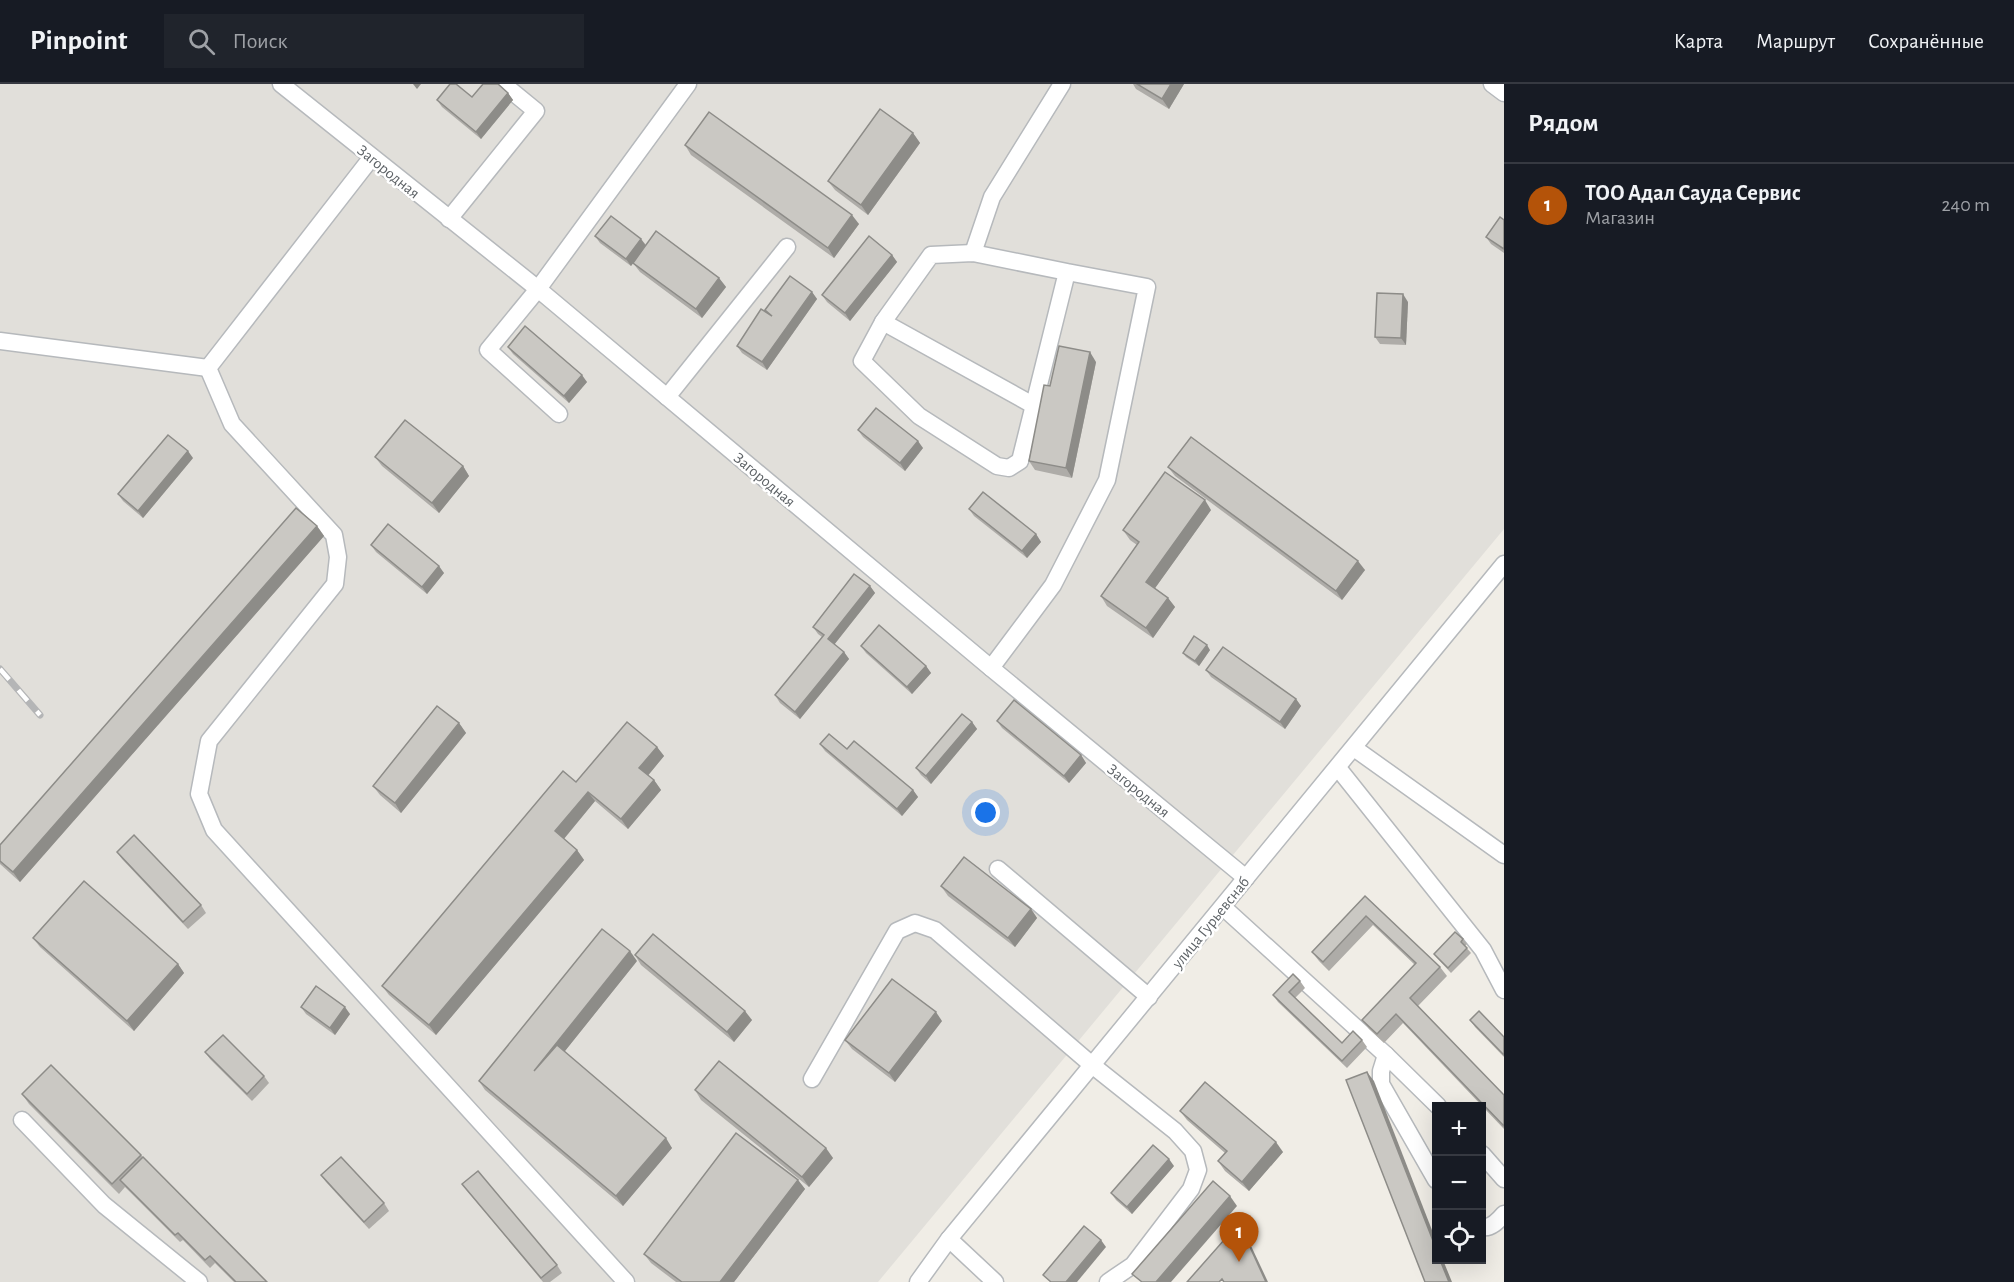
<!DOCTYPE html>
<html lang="ru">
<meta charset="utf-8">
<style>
body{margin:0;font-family:"Alegreya Sans",sans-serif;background:#20242c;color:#f1f3f6}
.controls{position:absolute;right:18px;bottom:18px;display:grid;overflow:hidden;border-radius:0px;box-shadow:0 6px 24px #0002}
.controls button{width:54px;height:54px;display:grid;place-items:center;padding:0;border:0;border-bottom:2px solid #363941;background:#171b24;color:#f1f3f6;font:30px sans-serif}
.you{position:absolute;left:986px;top:729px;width:21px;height:21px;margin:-15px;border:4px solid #fff;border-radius:50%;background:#1a73e8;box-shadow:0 0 0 9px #1a73e833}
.badge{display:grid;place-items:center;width:39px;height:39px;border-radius:50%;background:#b45309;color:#fff;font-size:20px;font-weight:700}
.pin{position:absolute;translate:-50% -50px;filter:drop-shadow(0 2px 3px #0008)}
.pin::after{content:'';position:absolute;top:32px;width:21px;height:18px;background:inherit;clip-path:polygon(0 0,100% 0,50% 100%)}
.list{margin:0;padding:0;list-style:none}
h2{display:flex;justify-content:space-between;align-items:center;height:78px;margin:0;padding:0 24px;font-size:26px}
h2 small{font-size:20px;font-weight:400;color:#9ea1a6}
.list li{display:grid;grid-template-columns:39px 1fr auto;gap:18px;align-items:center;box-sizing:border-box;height:84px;padding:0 24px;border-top:2px solid #363941}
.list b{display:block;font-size:22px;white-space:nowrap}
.list p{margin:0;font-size:20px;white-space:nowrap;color:#9ea1a6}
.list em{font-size:20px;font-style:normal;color:#9ea1a6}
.icon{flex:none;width:33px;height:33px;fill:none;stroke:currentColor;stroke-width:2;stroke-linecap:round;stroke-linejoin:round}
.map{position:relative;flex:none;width:1504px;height:1198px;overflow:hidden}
header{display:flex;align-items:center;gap:36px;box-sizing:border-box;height:84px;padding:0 30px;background:#171b24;border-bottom:2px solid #363941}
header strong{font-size:28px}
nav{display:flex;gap:33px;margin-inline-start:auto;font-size:21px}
.search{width:420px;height:54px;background:#20242c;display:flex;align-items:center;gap:15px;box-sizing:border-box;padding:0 21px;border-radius:0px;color:#9ea1a6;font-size:22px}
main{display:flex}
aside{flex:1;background:#171b24}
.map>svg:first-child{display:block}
</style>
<header>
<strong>Pinpoint</strong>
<div class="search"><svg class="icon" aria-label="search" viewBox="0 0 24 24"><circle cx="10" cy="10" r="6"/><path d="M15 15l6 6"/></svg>Поиск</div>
<nav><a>Карта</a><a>Маршрут</a><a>Сохранённые</a></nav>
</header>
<main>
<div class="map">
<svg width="1504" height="1198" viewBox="0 0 1504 1198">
<rect width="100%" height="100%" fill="#f0ede6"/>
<path fill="#e1dfda" d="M0 0H1504V445L878 1198H0Z"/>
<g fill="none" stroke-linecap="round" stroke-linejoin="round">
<defs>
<g id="minor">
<path d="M281 0 538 205 991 584 1246 794"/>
<path d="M1492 0 1504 9"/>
<path d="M372 73 208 284 232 340 334 451 338 473 335 500 209 657 199 710 214 746 626 1198"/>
<path d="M449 135 536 27 503 0"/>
<path d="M973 169 992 113 1062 0"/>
<path d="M883 238 1033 321"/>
<path d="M0 257 208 284"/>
<path d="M667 313 787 163"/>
<path d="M559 330 488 266 538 205 688 0"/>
<path d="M991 584 1053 501 1107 396 1147 203 1067 188 1020 377 1009 384 997 382 919 332 862 277 883 238 931 171 973 169 1067 188"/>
<path d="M1354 664 1504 771"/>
<path d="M1338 684 1483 866 1504 906"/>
<path d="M998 785 1149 913"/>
<path d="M1223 823 1386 971 1438 1022"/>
<path d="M1386 971 1381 987V1000L1436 1096"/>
<path d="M812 995 897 847 915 839 935 846 1092 981 1175 1047 1193 1067 1198 1086 1191 1105 1133 1181 1108 1198"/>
<path d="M22 1036 104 1121 199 1198"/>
<path d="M1482 1070 1504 1095"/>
<path d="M1482 1143C1491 1145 1498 1137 1504 1130"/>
<path d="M949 1155 995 1198"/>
<path d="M918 1198 949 1155 1504 480"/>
</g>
</defs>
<use href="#minor" stroke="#b6b9bc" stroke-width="19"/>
<use href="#minor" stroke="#fff" stroke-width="16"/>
<defs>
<path id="rail" d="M0 585 40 631"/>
</defs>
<use href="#rail" stroke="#b4b5b6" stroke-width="7"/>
<use href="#rail" stroke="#fff" stroke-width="4.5" stroke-dasharray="14" stroke-linecap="butt"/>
</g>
<g fill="#aeaca8">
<path d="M1133 0H1184L1169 25 1136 5Z"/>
<path d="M508 9 513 16 481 55 442 23 437 16 472 13Z"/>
<path d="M913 49 920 59 868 131 835 106 828 97Z"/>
<path d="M685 61 859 140 834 174 691 71Z"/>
<path d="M1504 136V169L1491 160 1486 153Z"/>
<path d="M595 152 641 155 646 161 719 194 726 203 702 234 640 188 633 179 631 182 600 159Z"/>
<path d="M892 171 897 178 850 237 827 218 822 211Z"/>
<path d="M812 208 817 215 767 286 742 269 737 262 767 229 765 226Z"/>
<path d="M1408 218 1406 261 1380 260 1375 253Z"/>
<path d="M508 263 587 298 569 319 513 270Z"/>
<path d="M1096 278 1072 394 1035 386 1029 377 1050 302Z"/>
<path d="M858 346 923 364 905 387 863 353Z"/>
<path d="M375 373 463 382 469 392 439 429 382 382Z"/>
<path d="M193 374 143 434 123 417 118 410Z"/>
<path d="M1168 383 1365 486 1342 516 1175 392Z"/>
<path d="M969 425 1036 450 1041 458 1027 474 974 432Z"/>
<path d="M1211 426 1155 504 1168 514 1175 523 1153 554 1107 522 1101 512 1137 461 1130 456 1123 446Z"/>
<path d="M317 442 324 452 20 798 0 780V761Z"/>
<path d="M371 461 444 489 427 510 376 468Z"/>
<path d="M870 502 875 509 834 561 844 568 849 575 800 635 780 619 775 611 822 553 818 550 813 543Z"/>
<path d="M861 562 926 582 931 589 912 610 866 569Z"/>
<path d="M1210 566 1199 582 1186 573 1183 569Z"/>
<path d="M1206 586 1296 615 1301 622 1285 645 1211 593Z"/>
<path d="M997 637 1081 671 1086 679 1069 699 1002 644Z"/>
<path d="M972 638 977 645 931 700 921 691 916 684Z"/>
<path d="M459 639 466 649 401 729 380 711 373 702Z"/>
<path d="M820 660 913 706 918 713 902 732 825 667Z"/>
<path d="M657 663 664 672 648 691 654 696 661 706 628 745 595 717 564 755 577 766 584 776 436 951 389 911 382 902 576 698Z"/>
<path d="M117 768 201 821 206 829 188 845 122 775Z"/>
<path d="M941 802 1031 825 1037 834 1015 863 948 812Z"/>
<path d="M1365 812 1440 883 1447 892 1418 922 1504 1011V1045L1403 939 1384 959 1369 945 1362 936 1415 881 1373 841 1329 887 1319 877 1312 868Z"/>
<path d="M33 854 178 880 184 889 134 947 40 863Z"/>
<path d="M1463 855 1467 860 1465 862 1471 869 1451 889 1437 874 1434 870Z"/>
<path d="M635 871 752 936 734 958 641 881Z"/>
<path d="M637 877 564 968 672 1064 623 1122 485 1006 479 997Z"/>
<path d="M1300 897 1305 904 1295 914 1342 959 1362 956 1367 963 1347 984 1278 918 1273 911Z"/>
<path d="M301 923 350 930 335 951 306 930Z"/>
<path d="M1470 936 1504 953V973L1475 943Z"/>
<path d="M942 937 895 998 852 965 845 956Z"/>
<path d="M205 968 264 992 269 999 252 1017 210 975Z"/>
<path d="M695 1006 833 1074 809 1103 701 1016Z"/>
<path d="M22 1010 141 1071 267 1198H234L215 1179 210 1184 183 1156 180 1158 125 1103 119 1110 29 1020Z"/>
<path d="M1180 1027 1283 1068 1249 1107 1225 1087 1218 1077 1225 1069 1187 1036Z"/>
<path d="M1174 1082 1132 1130 1116 1116 1111 1109Z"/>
<path d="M321 1091 384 1119 389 1127 369 1145 326 1098Z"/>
<path d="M798 1096 805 1105 734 1198H676L651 1179 644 1170Z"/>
<path d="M462 1100 557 1181 562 1189 550 1198H543Z"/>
</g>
<g fill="#8d8c88">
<path d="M413 0H421L417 5Z"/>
<path d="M1171 0H1184L1169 25 1162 15Z"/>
<path d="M508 9 513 16 481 55 476 48Z"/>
<path d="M913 49 920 59 868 131 861 121Z"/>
<path d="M852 131 859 140 834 174 828 164Z"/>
<path d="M641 155 646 162 631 182 626 175Z"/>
<path d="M892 171 897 178 850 237 845 229Z"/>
<path d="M719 194 726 203 702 234 696 225Z"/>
<path d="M812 208 817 215 767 286 762 278Z"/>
<path d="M1403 210 1408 218 1406 261 1401 254Z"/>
<path d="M1090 268 1096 278 1072 394 1066 384Z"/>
<path d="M582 291 587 298 569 319 564 312Z"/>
<path d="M918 357 923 364 905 387 900 379Z"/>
<path d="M188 367 193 374 143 434 138 427Z"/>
<path d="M463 382 469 392 439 429 432 419Z"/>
<path d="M1205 416 1211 426 1153 507 1146 498Z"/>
<path d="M317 442 324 452 20 798 13 788Z"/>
<path d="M1036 450 1041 458 1027 474 1022 467Z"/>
<path d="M1358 477 1365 486 1342 516 1336 507Z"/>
<path d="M439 482 444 489 427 510 422 503Z"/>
<path d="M870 502 875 509 833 562 828 555Z"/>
<path d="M1168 514 1175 523 1153 554 1146 544Z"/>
<path d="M1207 561 1210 566 1199 582 1195 577Z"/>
<path d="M844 568 849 575 800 635 795 628Z"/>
<path d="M926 582 931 589 912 610 907 603Z"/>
<path d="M1296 615 1301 622 1285 645 1280 638Z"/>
<path d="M972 638 977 645 931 700 926 692Z"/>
<path d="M459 639 466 649 401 729 395 719Z"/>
<path d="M657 663 664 672 646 694 639 684Z"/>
<path d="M1081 671 1086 679 1069 699 1064 692Z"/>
<path d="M654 696 661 706 628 745 621 735Z"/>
<path d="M913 706 918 713 902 732 897 725Z"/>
<path d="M588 708 595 717 562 757 555 747Z"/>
<path d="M577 766 584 776 436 951 429 941Z"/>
<path d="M1031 825 1037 834 1015 863 1008 854Z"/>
<path d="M630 867 637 877 541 997 534 987Z"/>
<path d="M178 880 184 889 134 947 127 937Z"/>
<path d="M345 923 350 930 335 951 330 944Z"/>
<path d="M745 927 752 936 734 958 727 948Z"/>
<path d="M936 928 942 937 895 998 889 989Z"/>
<path d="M1367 988 1374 997 1437 1159V1167Z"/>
<path d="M666 1054 672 1064 623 1122 616 1112Z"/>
<path d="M1276 1058 1283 1068 1249 1107 1242 1098Z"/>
<path d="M826 1064 833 1074 809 1103 802 1093Z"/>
<path d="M1169 1075 1174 1082 1132 1130 1127 1123Z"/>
<path d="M798 1096 805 1105 734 1198H720Z"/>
<path d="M1230 1112 1237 1122 1171 1198H1156Z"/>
<path d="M1239 1139 1245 1149 1268 1198H1266Z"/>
<path d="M1101 1156 1106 1163 1077 1198H1066Z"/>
<path d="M1440 1176H1443L1452 1198H1449Z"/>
</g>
<g fill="#cac8c3" stroke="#8d8c88" stroke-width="1.5">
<path d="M450 0H456L472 13 483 0H498L508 9 476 48 437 16Z"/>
<path d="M1137 0H1171L1162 15Z"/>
<path d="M880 25 913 49 861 121 828 97Z"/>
<path d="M709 28 852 131 828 164 685 61Z"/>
<path d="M611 132 641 155 626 175 595 152Z"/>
<path d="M1500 133 1504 136V165L1486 153Z"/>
<path d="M656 147 719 194 696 225 633 179Z"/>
<path d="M869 152 892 171 845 229 822 211Z"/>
<path d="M790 192 812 208 762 278 737 262 761 225 772 232 765 226Z"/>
<path d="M1377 209 1403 210 1401 254 1375 253Z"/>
<path d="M525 242 582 291 564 312 508 263Z"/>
<path d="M1059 262 1090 268 1066 384 1029 377 1044 301 1050 302Z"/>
<path d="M876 324 918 357 900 379 858 346Z"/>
<path d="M405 336 463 382 432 419 375 373Z"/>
<path d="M168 351 188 367 138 427 118 410Z"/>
<path d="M1191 353 1358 477 1336 507 1168 383Z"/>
<path d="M1165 388 1205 416 1146 498 1168 514 1146 544 1101 512 1139 458 1123 446Z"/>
<path d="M983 408 1036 450 1022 467 969 425Z"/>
<path d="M296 424 317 442 13 788 0 777V761Z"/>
<path d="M388 440 439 482 422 503 371 461Z"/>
<path d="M854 490 870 502 828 555 844 568 795 628 775 611 824 551 813 543Z"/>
<path d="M879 541 926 582 907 603 861 562Z"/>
<path d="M1194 552 1207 561 1195 577 1183 569Z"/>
<path d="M1223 563 1296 615 1280 638 1206 586Z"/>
<path d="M1014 616 1081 671 1064 692 997 637Z"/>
<path d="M437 622 459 639 395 719 373 702Z"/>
<path d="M962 630 972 638 926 692 916 684Z"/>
<path d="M627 638 657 663 639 684 654 696 621 735 588 708 555 747 577 766 429 941 382 902 563 687 576 698Z"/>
<path d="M829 650 847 665 854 657 913 706 897 725 820 660Z"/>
<path d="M134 751 201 821 183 838 117 768Z"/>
<path d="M964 773 1031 825 1008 854 941 802Z"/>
<path d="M84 797 178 880 127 937 33 854Z"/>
<path d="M1365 812 1440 883 1410 914 1504 1011V1042L1396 930 1377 950 1362 936 1416 879 1366 832 1323 878 1312 868Z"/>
<path d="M602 845 630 867 534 987 557 961 666 1054 616 1112 479 997Z"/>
<path d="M1455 848 1463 855 1461 858 1467 864 1448 884 1434 870Z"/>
<path d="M653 850 745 927 727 948 635 871Z"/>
<path d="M1293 890 1300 897 1289 908 1342 959 1353 947 1362 956 1342 977 1273 911Z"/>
<path d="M892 895 936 928 889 989 845 956Z"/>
<path d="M316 902 345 923 330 944 301 923Z"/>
<path d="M1479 927 1504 953V971L1470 936Z"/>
<path d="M223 951 264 992 247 1010 205 968Z"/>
<path d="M719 977 826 1064 802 1093 695 1006Z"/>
<path d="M51 981 141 1071 112 1100 22 1010Z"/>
<path d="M1367 988 1437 1167V1176H1440L1449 1198H1425L1346 996Z"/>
<path d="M1205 998 1276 1058 1242 1098 1218 1077 1227 1067 1180 1027Z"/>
<path d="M736 1049 798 1096 720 1198H682L644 1170Z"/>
<path d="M1153 1061 1169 1075 1127 1123 1111 1109Z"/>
<path d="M143 1073 267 1198H236L210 1172 205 1176 178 1149 175 1151 120 1096Z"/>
<path d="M341 1073 384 1119 364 1138 321 1091Z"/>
<path d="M478 1087 557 1181 541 1194 462 1100Z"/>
<path d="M1213 1097 1230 1112 1156 1198H1142L1132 1190Z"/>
<path d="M1239 1139 1266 1198H1224L1222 1195 1219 1198H1187Z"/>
<path d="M1084 1142 1101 1156 1066 1198H1051L1043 1191Z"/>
</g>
<g text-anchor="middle" stroke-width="5" stroke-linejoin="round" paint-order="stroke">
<g font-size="16" fill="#5d6266" stroke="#fff">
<text transform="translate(389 87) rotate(39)" y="6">Загородная</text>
<text transform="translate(765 395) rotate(40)" y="6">Загородная</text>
<text transform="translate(1139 706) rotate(39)" y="6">Загородная</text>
<text transform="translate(1210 838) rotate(-51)" y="6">улица Гурьевснаб</text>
</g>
</g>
</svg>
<div class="controls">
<button>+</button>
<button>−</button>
<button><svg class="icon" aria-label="locate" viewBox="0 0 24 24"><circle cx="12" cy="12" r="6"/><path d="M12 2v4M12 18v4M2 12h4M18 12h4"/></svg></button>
</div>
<div class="you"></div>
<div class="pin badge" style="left:1239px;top:1178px">1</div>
</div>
<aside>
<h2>Рядом<small></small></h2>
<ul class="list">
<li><span class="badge">1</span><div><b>ТОО Адал Сауда Сервис</b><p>Магазин</p></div><em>240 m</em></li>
</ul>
</aside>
</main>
